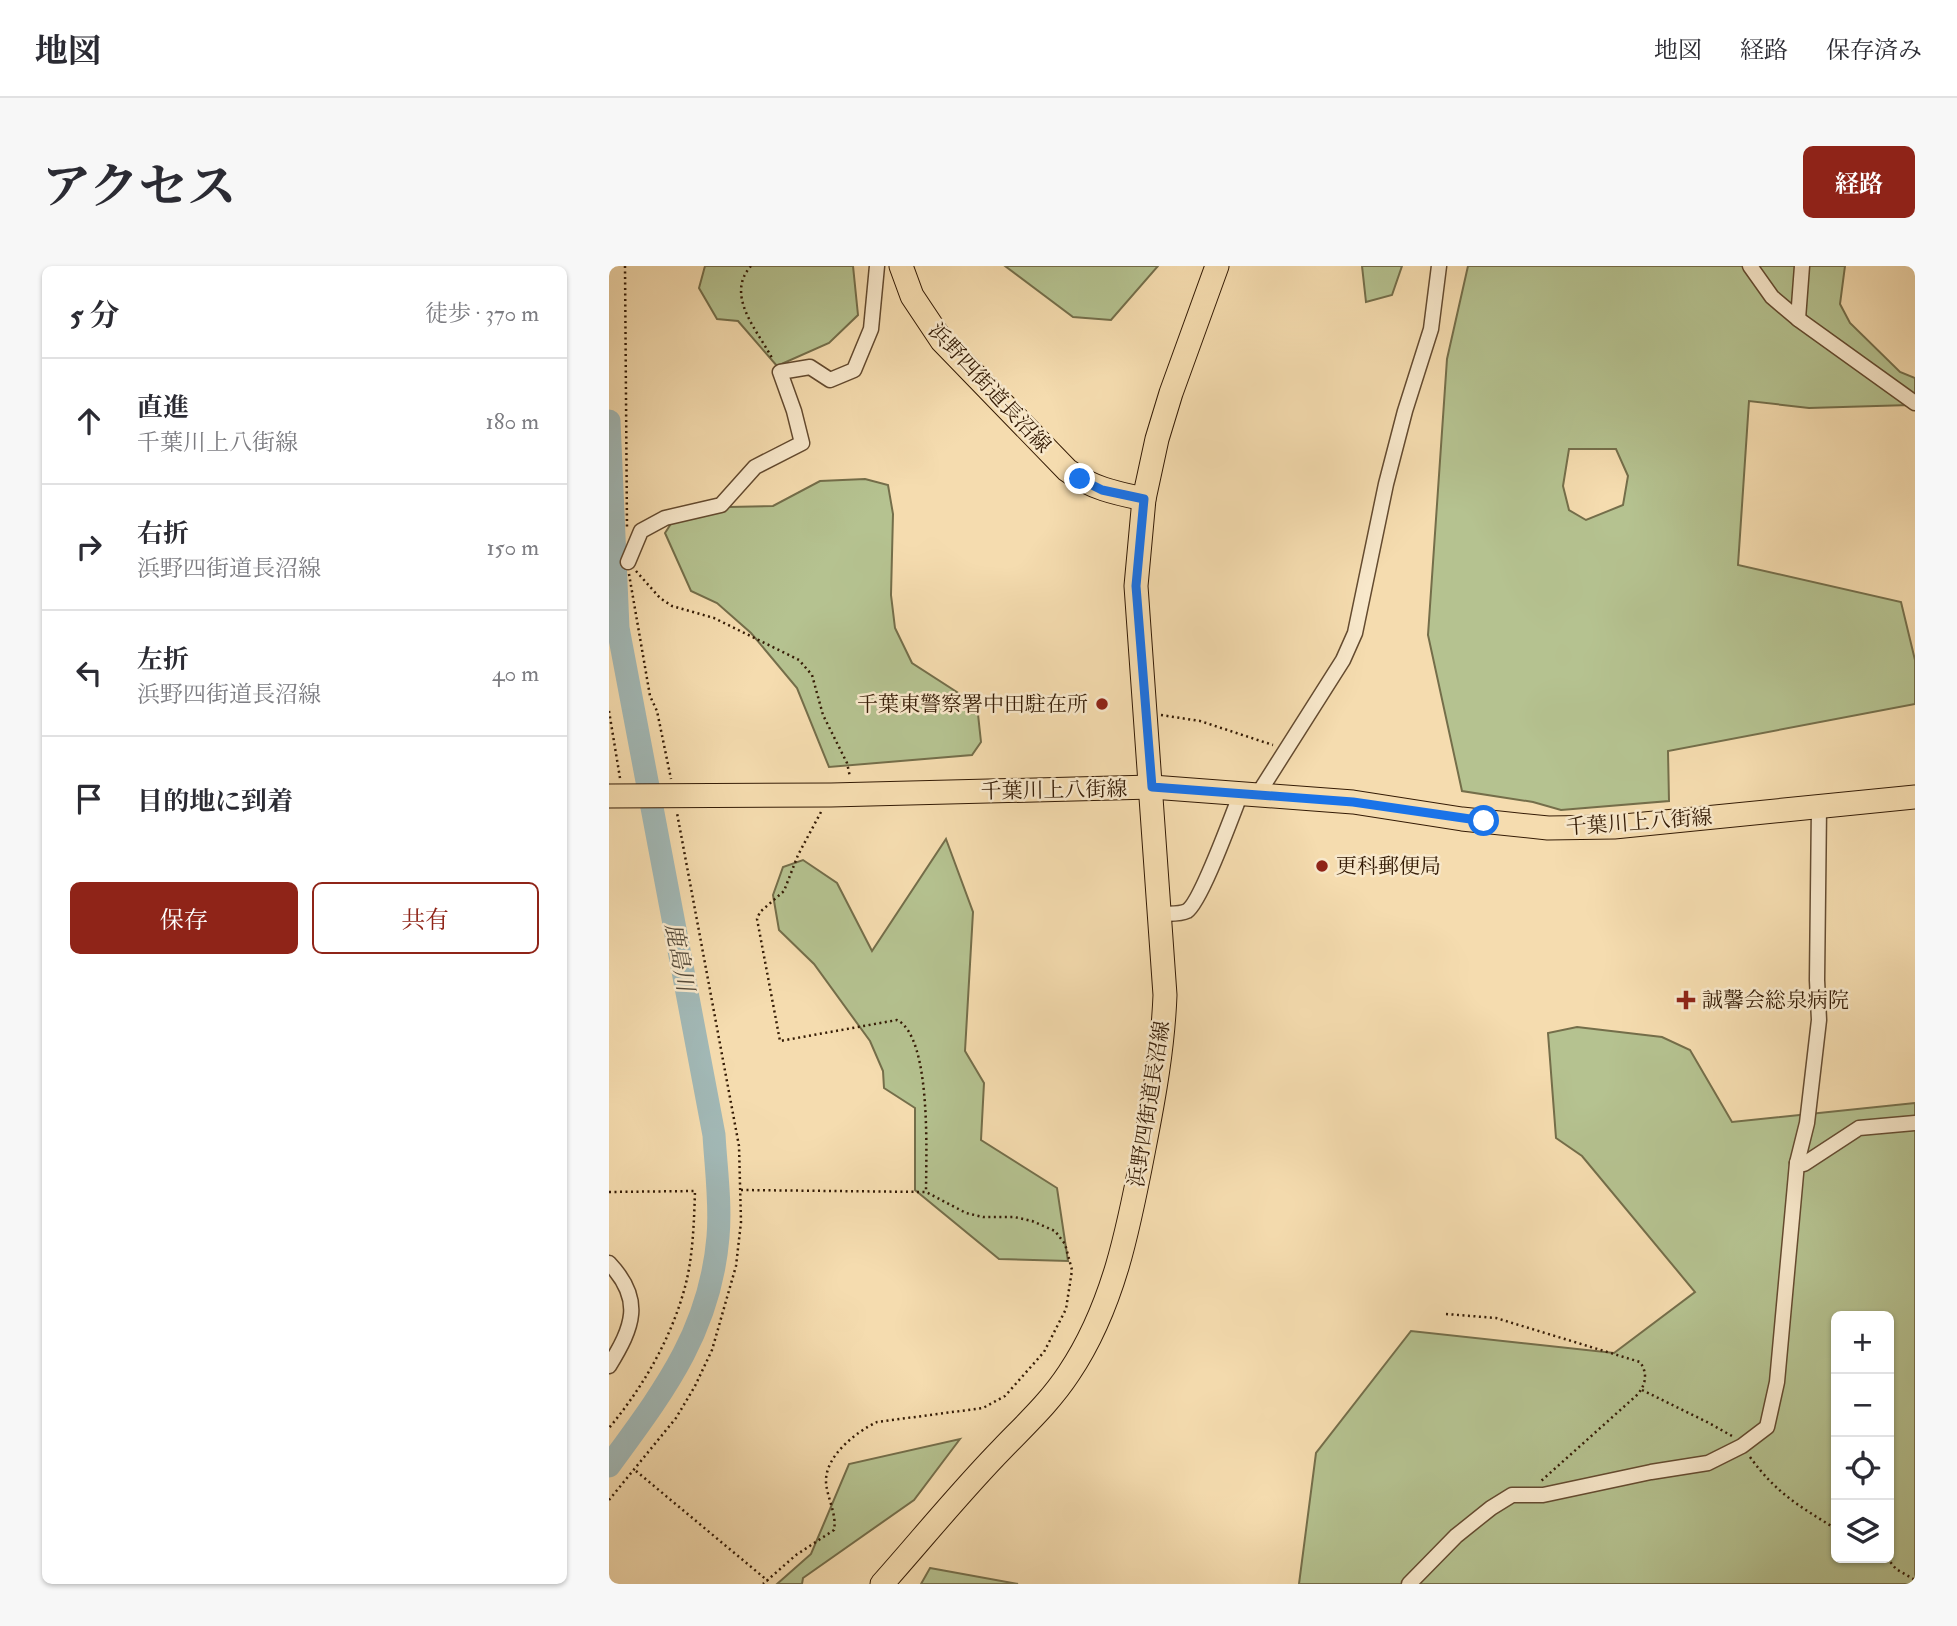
<!DOCTYPE html>
<html lang="ja">
<meta charset="utf-8">
<style>
body{margin:0;font-family:"IM FELL Double Pica","Noto Serif JP",serif;background:#f7f7f7;color:#2b2b33}
.controls{position:absolute;right:21px;bottom:21px;display:grid;overflow:hidden;border-radius:10px;box-shadow:0 2px 5px #0004}
.controls button{width:63px;height:63px;display:grid;place-items:center;padding:0;border:0;border-bottom:2px solid #e1e1e2;background:#fff;color:#2b2b33;font:35px sans-serif}
.stop{position:absolute;width:21px;height:21px;margin:-16px;border:5px solid #1a73e8;border-radius:50%;background:#fff}
.stop.end{background:#1a73e8;border-color:#fff;box-shadow:0 2px 7px #0008}
.list{margin:0;padding:0;list-style:none}
h2{display:flex;justify-content:space-between;align-items:center;height:91px;margin:0;padding:0 28px;font-size:30px}
h2 small{font-size:23px;font-weight:400;color:#7c7c81}
.list li{display:grid;grid-template-columns:46px 1fr auto;gap:21px;align-items:center;box-sizing:border-box;height:126px;padding:0 28px;border-top:2px solid #e1e1e2}
.list b{display:block;font-size:26px;white-space:nowrap}
.list p{margin:0;font-size:23px;white-space:nowrap;color:#7c7c81}
.list em{font-size:23px;font-style:normal;color:#7c7c81}
.actions{display:flex;gap:14px;padding:21px 28px}
.actions a{flex:1;padding:16px 0;border:2px solid #8f2418;border-radius:10px;text-align:center;font-size:24px;color:#8f2418}
.actions .main{background:#8f2418;color:#fff}
.icon{flex:none;width:38px;height:38px;fill:none;stroke:currentColor;stroke-width:2;stroke-linecap:round;stroke-linejoin:round}
.map{position:relative;flex:none;width:1306px;height:1318px;overflow:hidden;border-radius:10px}
header{display:flex;align-items:center;gap:42px;box-sizing:border-box;height:98px;padding:0 35px;background:#fff;border-bottom:2px solid #e1e1e2}
header strong{font-size:33px}
nav{display:flex;gap:38px;margin-inline-start:auto;font-size:24px}
.intro{display:flex;align-items:center;justify-content:space-between;box-sizing:border-box;height:168px;padding:0 42px}
h1{margin:0;font-size:49px}
.button{padding:18px 32px;border-radius:10px;background:#8f2418;color:#fff;font-size:24px;font-weight:700}
main{display:flex;gap:42px;padding:0 42px}
aside{flex:1;background:#fff;border-radius:10px;box-shadow:0 2px 5px #0004}
.map>svg:first-child{display:block}
</style>
<header>
<strong>地図</strong>
<nav><a>地図</a><a>経路</a><a>保存済み</a></nav>
</header>
<div class="intro"><h1>アクセス</h1><a class="button">経路</a></div>
<main>
<aside>
<h2>5 分<small>徒歩 · 370 m</small></h2>
<ul class="list">
<li><svg class="icon" aria-label="ahead" viewBox="0 0 24 24"><path d="M12 20V5M6 11l6-6 6 6"/></svg><div><b>直進</b><p>千葉川上八街線</p></div><em>180 m</em></li>
<li><svg class="icon" aria-label="right" viewBox="0 0 24 24"><path d="M7 20v-9h11M14 6l5 5-5 5"/></svg><div><b>右折</b><p>浜野四街道長沼線</p></div><em>150 m</em></li>
<li><svg class="icon" aria-label="left" viewBox="0 0 24 24"><path d="M17 20v-9H6M10 6l-5 5 5 5"/></svg><div><b>左折</b><p>浜野四街道長沼線</p></div><em>40 m</em></li>
<li><svg class="icon" aria-label="arrive" viewBox="0 0 24 24"><path d="M6 21V4h12l-3 4 3 4H6"/></svg><div><b>目的地に到着</b></div></li>
</ul>
<div class="actions"><a class="main">保存</a><a>共有</a></div>
</aside>
<div class="map">
<svg width="1306" height="1318" viewBox="0 0 1306 1318">
<rect width="100%" height="100%" fill="#f5dcaf"/>
<filter id="stains"><feTurbulence type="fractalNoise" baseFrequency=".00286" numOctaves="4"/><feColorMatrix values="0 0 0 0 .2 0 0 0 0 .09 0 0 0 0 .02 0 0 0 .5 -.17"/></filter>
<radialGradient id="worn" r=".72"><stop offset=".6" stop-color="#630" stop-opacity="0"/><stop offset="1" stop-color="#630" stop-opacity=".3"/></radialGradient>
<g fill="#b5c290" stroke="#746e4a" stroke-width="2" fill-rule="evenodd">
<path d="M96 0H244L249 49 220 77 168 100 129 55 108 53 90 22Z"/>
<path d="M396 0H549L502 54 464 51Z"/>
<path d="M753 0H793L783 29 757 36Z"/>
<path d="M859 0H1236L1231 38 1241 57 1291 106 1306 112V141L1301 139 1200 142 1140 135 1129 299 1292 336 1306 394V438L1059 485 1060 535 952 544 924 536 853 525 819 369 838 93ZM960 183H1007L1019 210 1014 239 977 254 960 244 954 220Z"/>
<path d="M256 213 279 219 284 248 282 329 286 362 303 397 368 439 372 476 363 489 220 501 188 422 142 367 108 337 82 325 56 267 72 242 164 240 211 215Z"/>
<path d="M337 573 364 646 356 785 375 817 372 874 448 922 459 995 390 993 306 924V842L275 822 274 805 261 775 205 698 170 664 164 629 174 601 194 594 228 617 263 685Z"/>
<path d="M968 761 1053 771 1081 784 1123 856 1306 837V1318H690L707 1187 802 1065 1005 1087 1086 1026 973 890 947 872 939 767ZM1227 1050H1280V1292H1227Z"/>
<path d="M351 1173 305 1234 194 1312 193 1318H168L202 1288 240 1198Z"/>
<path d="M321 1302 409 1318H312Z"/>
</g>
<g fill="none" stroke-linecap="round" stroke-linejoin="round">
<path stroke="#a2b9b7" stroke-width="23" d="M0 155 9 362 105 869C107 903 112 938 109 971 101 1066 54 1126 0 1200"/>
<defs>
<g id="minor">
<path d="M1141 0 1163 31 1189 53 1306 137"/>
<path d="M1189 53 1193 0"/>
<path d="M19 296 32 265 56 252 112 239 146 201 193 177 185 145 171 106 201 101 221 114 245 104 262 63 268 0"/>
<path d="M649 528 734 394 746 367 777 218 796 145 822 63 830 0"/>
<path d="M551 648C559 647 570 649 578 645 592 636 624 547 632 527"/>
<path d="M1188 897 1195 898 1250 862 1306 857"/>
<path d="M0 997C35 1034 24 1061 0 1100"/>
<path d="M800 1318 847 1270 882 1242 903 1229H934L1042 1206 1099 1197 1133 1180 1158 1161 1168 1116 1188 897 1198 857 1210 754 1208 714 1210 541"/>
</g>
<g id="primary">
<path d="M292 0 303 30 333 75 458 204C482 222 506 227 535 233"/>
<path d="M0 530 222 529 543 521 744 536 853 553 939 562 1005 561 1306 531"/>
<path d="M273 1318C313 1273 351 1226 393 1183 417 1158 441 1136 460 1107 505 1040 520 960 535 882 545 831 554 781 556 729L527 320 535 233 548 173 562 127 608 0"/>
</g>
</defs>
<use href="#minor" stroke="#644b30" stroke-width="17"/>
<use href="#primary" stroke="#341b05" stroke-width="25"/>
<g stroke="#341b05" stroke-width="2.5" stroke-dasharray="2 3.5" stroke-linecap="butt">
<path d="M16 0 18 263"/>
<path d="M142 0C115 30 150 66 164 94"/>
<path d="M27 305 51 332 63 340 105 352 190 394 203 409 214 449 238 497 241 511"/>
<path d="M20 308 41 430 48 445 62 513"/>
<path d="M0 445 11 512"/>
<path d="M552 449 591 455 664 479"/>
<path d="M212 546 189 589 175 625 151 646 148 653 171 775 288 754C323 771 317 891 317 926"/>
<path d="M132 924 317 926 357 947 374 951H405L423 955 446 965 456 978 463 1004 457 1043 435 1086 396 1130 374 1142 268 1156C247 1166 216 1190 217 1216 218 1232 228 1248 225 1264L187 1289 154 1318"/>
<path d="M0 926 86 925C85 956 84 991 76 1021 62 1073 34 1121 0 1162"/>
<path d="M837 1048 887 1052 1031 1096C1039 1107 1037 1119 1028 1129L931 1216"/>
<path d="M1033 1124 1100 1157 1123 1170"/>
<path d="M1141 1191C1167 1227 1190 1240 1227 1263"/>
<path d="M27 1205 159 1315"/>
<path d="M0 1234 67 1152 86 1120 103 1084 127 1000 132 956 130 880 68 547"/>
<path d="M1278 1292 1287 1303 1306 1314"/>
</g>
<use href="#minor" stroke="#f8e8cb" stroke-width="14"/>
<use href="#primary" stroke="#f5dcaf" stroke-width="23"/>
</g>
<g fill="none" stroke-linecap="round" stroke-linejoin="round">
<path stroke="#1a73e8" stroke-width="9" d="M471 213 493 224 535 233 527 320 543 521 744 536 875 555"/>
</g>
<g fill="#8f2418" stroke="#f8e8cb" stroke-width="2.5">
<circle cx="493" cy="438" r="7"/>
<circle cx="713" cy="600" r="7"/>
<path d="M1073.5 723.5h7v7h7v7h-7v7h-7v-7h-7v-7h7z"/>
</g>
<g text-anchor="middle" stroke-width="5" stroke-linejoin="round" paint-order="stroke">
<g font-size="21" fill="#341b05" stroke="#f8e8cb">
<text transform="translate(381 122) rotate(47)" y="7">浜野四街道長沼線</text>
<text transform="translate(445 524) rotate(-1)" y="7">千葉川上八街線</text>
<text transform="translate(1030 556) rotate(-4)" y="7">千葉川上八街線</text>
<text transform="translate(540 838) rotate(-81)" y="7">浜野四街道長沼線</text>
</g>
<g font-size="21" fill="#341b05" stroke="#f8e8cb" text-anchor="start">
<text x="479" y="445" text-anchor="end">千葉東警察署中田駐在所</text>
<text x="727" y="607">更科郵便局</text>
<text x="1093" y="741">誠馨会総泉病院</text>
</g>
<g font-size="23" font-style="italic" fill="#554a3a" stroke="#f8e8cb">
<text transform="translate(71 691) rotate(79)" y="8">鹿島川</text>
</g>
</g>
<rect width="100%" height="100%" filter="url(#stains)"/>
<rect width="100%" height="100%" fill="url(#worn)"/>
</svg>
<div class="controls">
<button>+</button>
<button>−</button>
<button><svg class="icon" aria-label="locate" viewBox="0 0 24 24"><circle cx="12" cy="12" r="6"/><path d="M12 2v4M12 18v4M2 12h4M18 12h4"/></svg></button>
<button><svg class="icon" aria-label="layers" viewBox="0 0 24 24"><path d="M12 4l9 5-9 5-9-5zM3 14l9 5 9-5"/></svg></button>
</div>
<div class="stop" style="left:875px;top:555px"></div>
<div class="stop end" style="left:471px;top:213px"></div>
</div>
</main>
